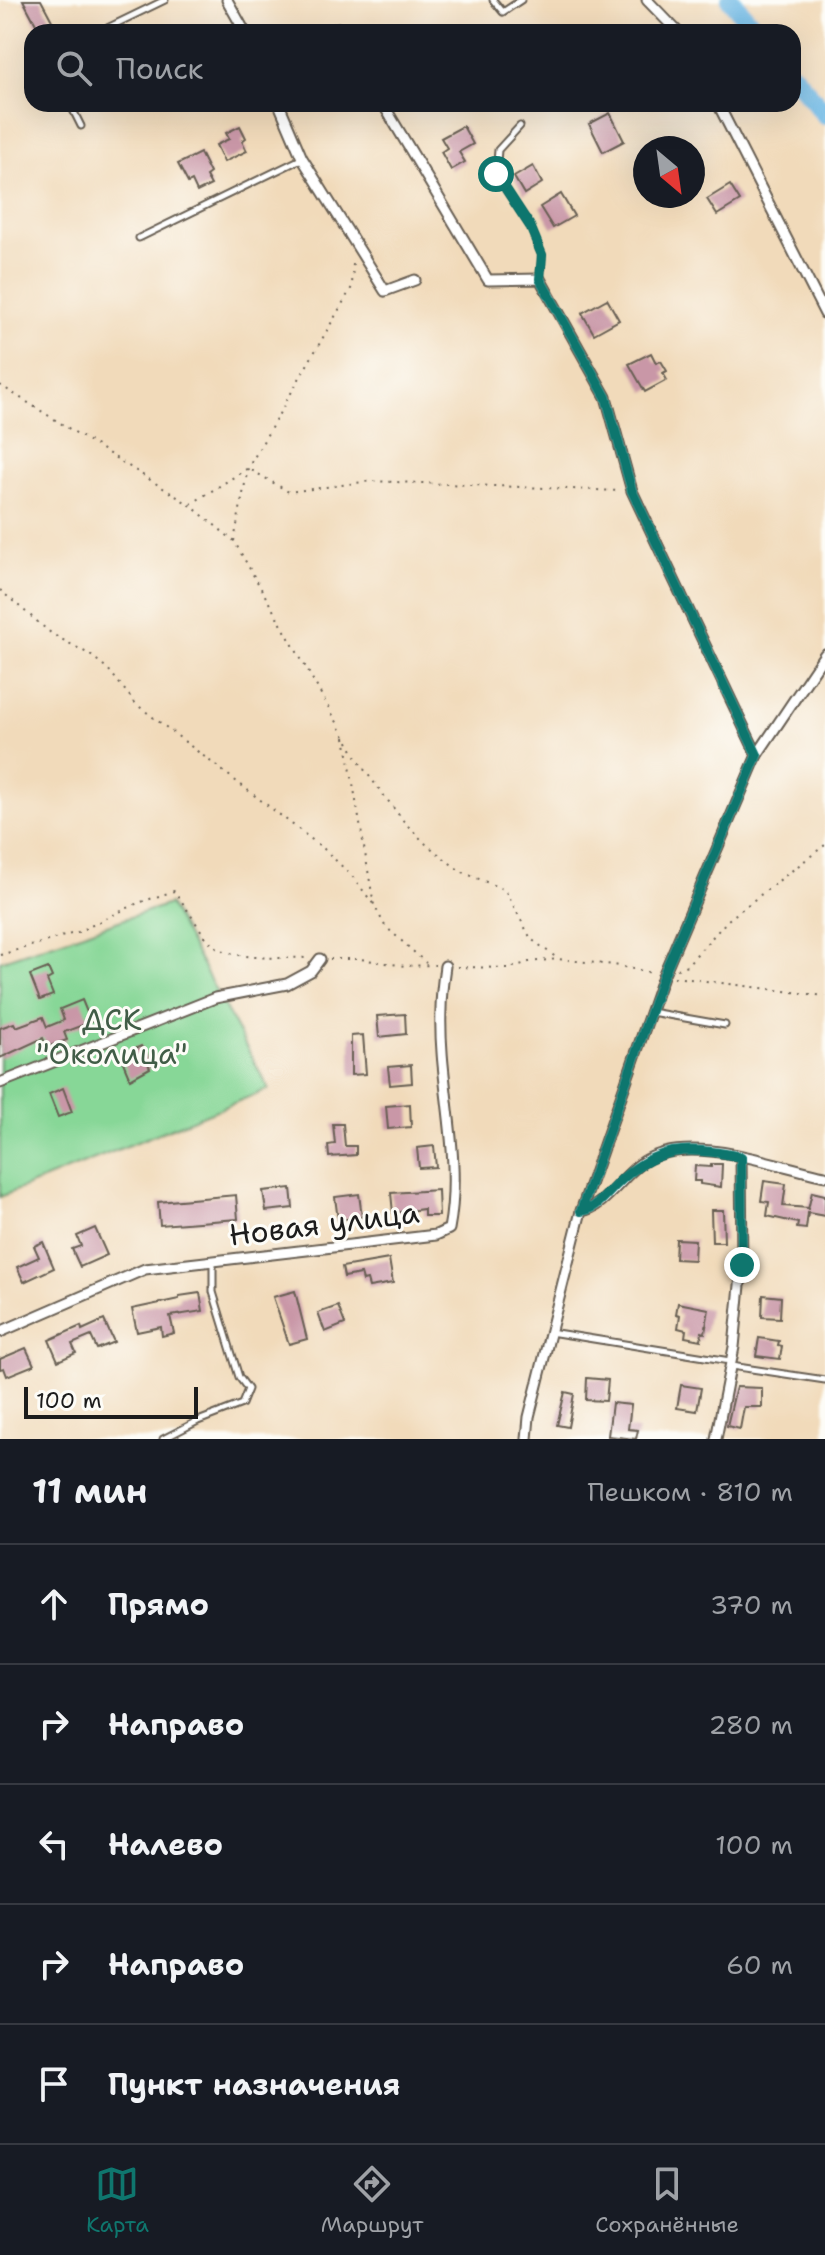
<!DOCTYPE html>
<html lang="ru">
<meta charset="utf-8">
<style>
body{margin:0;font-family:"Shantell Sans",sans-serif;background:#20242c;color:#f1f3f6}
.compass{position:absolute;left:633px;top:136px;width:72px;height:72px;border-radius:50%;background:#171b24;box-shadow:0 8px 32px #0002;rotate:151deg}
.scale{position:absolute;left:24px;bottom:20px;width:174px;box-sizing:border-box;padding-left:8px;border:4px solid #1c1c1c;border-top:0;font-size:22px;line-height:28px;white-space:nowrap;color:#1c1c1c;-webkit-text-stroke:6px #fdfcf7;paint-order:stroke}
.stop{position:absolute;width:24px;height:24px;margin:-18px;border:6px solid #0f766e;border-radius:50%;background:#fff}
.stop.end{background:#0f766e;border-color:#fff;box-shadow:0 2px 8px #0008}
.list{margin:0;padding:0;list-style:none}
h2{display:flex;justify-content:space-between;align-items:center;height:104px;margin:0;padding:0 32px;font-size:34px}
h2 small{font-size:26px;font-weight:400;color:#9ea1a6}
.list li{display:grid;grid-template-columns:52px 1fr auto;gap:24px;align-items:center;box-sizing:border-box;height:120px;padding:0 32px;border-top:2px solid #363941}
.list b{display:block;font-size:30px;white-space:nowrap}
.list em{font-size:26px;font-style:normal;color:#9ea1a6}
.icon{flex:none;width:44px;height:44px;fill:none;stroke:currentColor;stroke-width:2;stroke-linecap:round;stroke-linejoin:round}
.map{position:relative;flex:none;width:825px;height:1439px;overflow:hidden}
.search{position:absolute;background:#171b24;box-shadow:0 8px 32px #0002;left:24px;right:24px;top:24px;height:88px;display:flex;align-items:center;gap:20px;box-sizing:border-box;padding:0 28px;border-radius:24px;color:#9ea1a6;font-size:30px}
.sheet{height:704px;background:#171b24}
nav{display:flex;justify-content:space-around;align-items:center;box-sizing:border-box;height:112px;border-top:2px solid #363941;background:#171b24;font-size:22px;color:#9ea1a6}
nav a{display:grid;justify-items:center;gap:4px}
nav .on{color:#0f766e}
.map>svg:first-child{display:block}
</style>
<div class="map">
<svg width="825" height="1439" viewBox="0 0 825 1439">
<rect width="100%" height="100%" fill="#fdfcf7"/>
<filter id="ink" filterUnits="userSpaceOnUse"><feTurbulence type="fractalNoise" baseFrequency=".0125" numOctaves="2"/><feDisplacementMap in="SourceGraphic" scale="16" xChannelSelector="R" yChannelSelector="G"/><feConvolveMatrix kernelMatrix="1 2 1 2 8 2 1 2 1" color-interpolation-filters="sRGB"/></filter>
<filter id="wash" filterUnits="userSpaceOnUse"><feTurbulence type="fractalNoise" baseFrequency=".006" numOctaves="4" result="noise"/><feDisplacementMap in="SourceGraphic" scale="32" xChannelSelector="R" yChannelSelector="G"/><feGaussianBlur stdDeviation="1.8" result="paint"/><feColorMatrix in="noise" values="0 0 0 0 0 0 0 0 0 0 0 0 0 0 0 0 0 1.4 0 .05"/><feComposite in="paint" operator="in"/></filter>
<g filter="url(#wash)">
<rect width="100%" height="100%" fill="#f1daba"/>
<path fill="#87d797" stroke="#527a5a" stroke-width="2" d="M169 904 269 1089 0 1197V961Z"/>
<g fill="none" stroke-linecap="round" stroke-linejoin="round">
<g stroke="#6cb8e5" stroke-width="20">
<path d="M731 0 757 32"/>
<path d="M793 75 825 114"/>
</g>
</g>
<g id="blocks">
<g fill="#c997a7">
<path d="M23 0H41L58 32H40Z"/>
<path d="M610 113 624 141 603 152 589 124Z"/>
<path d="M240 126 246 138 242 141 247 151 224 162 216 145 229 139 226 133Z"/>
<path d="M463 126 473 144 459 152 465 162 451 170 441 152 447 148 441 138Z"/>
<path d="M200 153 210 173 206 176 211 185 197 192 192 181 188 183 178 164Z"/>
<path d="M533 166 542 183 524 194 514 177Z"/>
<path d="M730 185 740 201 717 215 707 199Z"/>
<path d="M561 194 574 216 553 228 540 207Z"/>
<path d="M607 299 619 320 594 334 582 313Z"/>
<path d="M651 353 656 363 661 361 667 371 663 373 667 380 645 392 629 364Z"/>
<path d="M48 968 52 977 47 980 53 995 40 1000 30 975Z"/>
<path d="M82 1000 91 1022 64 1032 67 1040 47 1047 43 1038 0 1058V1028L14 1023 16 1027 43 1017 47 1027 64 1020 60 1009Z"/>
<path d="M405 1014 406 1034 379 1037 377 1016Z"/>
<path d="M363 1035 366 1074 351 1075V1036Z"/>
<path d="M141 1046 150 1068 130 1079 120 1055Z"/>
<path d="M411 1065 412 1083 390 1085 388 1067Z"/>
<path d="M63 1088 72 1112 58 1117 49 1094Z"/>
<path d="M410 1104 411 1127 388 1129 386 1106Z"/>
<path d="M333 1124H343L345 1146H356V1155L329 1157 328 1145 335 1144Z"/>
<path d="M434 1146 436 1167 419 1168 417 1148Z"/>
<path d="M711 1164H722L721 1187 700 1184V1181H694L695 1166 711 1167Z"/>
<path d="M764 1181 786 1184 783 1206 808 1208V1210L812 1192 825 1195V1216L808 1213 806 1229 797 1228 798 1223 767 1216 769 1202 761 1201Z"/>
<path d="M291 1188 293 1208 266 1211 263 1191Z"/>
<path d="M438 1190 439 1216H424V1209L393 1213 391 1193Z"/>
<path d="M359 1194 362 1217 338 1220 335 1197Z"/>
<path d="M236 1195 238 1219 160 1225 158 1202Z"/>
<path d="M711 1210H723L724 1242H712Z"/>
<path d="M95 1228 107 1255 80 1267 72 1249 81 1246 77 1236Z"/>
<path d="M676 1239 695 1240 694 1260 675 1259Z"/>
<path d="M43 1242 54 1268 24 1282 17 1267 39 1257 34 1246Z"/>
<path d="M389 1259 393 1283 369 1287 367 1280 363 1281 361 1274 344 1277 342 1267Z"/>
<path d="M295 1291 307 1339 289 1344 273 1297Z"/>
<path d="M200 1293 203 1311 170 1316 174 1333 162 1336 161 1327 137 1332 132 1309 179 1299V1296Z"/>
<path d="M763 1295 781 1297 780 1318 762 1317Z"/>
<path d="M678 1303 709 1309 705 1333 702 1332 701 1340 685 1337 686 1330 678 1328 680 1315 676 1314Z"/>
<path d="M338 1306 345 1324 325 1332 318 1313Z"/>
<path d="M104 1320 114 1342 97 1349 91 1336 72 1344 76 1353 58 1361 49 1340 81 1326 82 1330Z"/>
<path d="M759 1338 779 1341 778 1345 782 1346 780 1359 756 1356Z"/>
<path d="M26 1348 34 1365 7 1376 4 1368 0 1369V1359Z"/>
<path d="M587 1378 608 1380 606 1401 586 1400Z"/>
<path d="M681 1385 701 1388 697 1411 677 1408Z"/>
<path d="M736 1387 762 1388V1407H744L740 1429 727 1426Z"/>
<path d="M565 1392 574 1394 568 1427 557 1425Z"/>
<path d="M612 1403 631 1405 628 1429 638 1430 636 1439 608 1436Z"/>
</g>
</g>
</g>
<g filter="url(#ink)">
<use href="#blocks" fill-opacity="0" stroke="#675e53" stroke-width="2"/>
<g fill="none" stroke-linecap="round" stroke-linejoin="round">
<defs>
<g id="lane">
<path d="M493 0 503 12 521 0"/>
<path d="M99 32 165 0"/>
<path d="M70 104 81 126"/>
<path d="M520 126 498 150 496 174 530 226 542 255 540 279"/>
<path d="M139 238 301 159"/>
<path d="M651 1012 725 1025"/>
<path d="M550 1332 730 1361"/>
<path d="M731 1366 825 1380"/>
<path d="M163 1439 198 1421 242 1404 248 1389 239 1377 213 1292V1262"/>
</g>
<g id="street">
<path d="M227 0 245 32"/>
<path d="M647 0 678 32"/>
<path d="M329 32 338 28 340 32"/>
<path d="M279 104 302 158 385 291 415 280"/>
<path d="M383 104 488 280 540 279 606 397 632 491 757 755"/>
<path d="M718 104 825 314"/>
<path d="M0 1083 215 998 287 984 311 971 320 959"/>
<path d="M581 1211C605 1208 622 1175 643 1162 688 1132 776 1166 825 1176"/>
<path d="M0 1332 145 1269 436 1235 449 1229C463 1156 438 1082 441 1009 441 995 443 980 445 966"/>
<path d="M527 1439 529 1417 581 1211 663 976 757 755 825 654"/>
<path d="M716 1439 734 1347 742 1265 741 1157"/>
</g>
</defs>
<use href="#lane" stroke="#675e53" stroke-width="9"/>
<use href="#street" stroke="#675e53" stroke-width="13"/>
<g stroke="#675e53" stroke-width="2" stroke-dasharray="2 6" stroke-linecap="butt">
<path d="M0 385 190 505 234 541 363 768 405 823 426 844 460 871 505 890 531 939 557 958"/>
<path d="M191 504 248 468 289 492 371 481 620 491"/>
<path d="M234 541 248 468 352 287 353 262"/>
<path d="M0 590 52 634 89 654 108 669 136 704 324 849 353 877 374 905"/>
<path d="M345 737 374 905 385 926 426 963"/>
<path d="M0 955 78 932 138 903 174 891C186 906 199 930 210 942 230 962 281 957 308 958"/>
<path d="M330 959H361L405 966 435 965"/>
<path d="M457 967 510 968 529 962 558 959 614 965 652 973"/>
<path d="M677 969 687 965 728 920 825 845"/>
<path d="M674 977 825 996"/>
</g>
<use href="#lane" stroke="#fff" stroke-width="5"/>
<use href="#street" stroke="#fff" stroke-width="9"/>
</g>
</g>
<g fill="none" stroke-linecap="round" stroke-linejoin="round" filter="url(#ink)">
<path stroke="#0f766e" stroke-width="10" d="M496 174 530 226 542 255 540 279 606 397 632 491 757 755 663 976 581 1211C596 1209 604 1197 615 1186 654 1146 688 1145 741 1157L742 1265"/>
</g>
<g text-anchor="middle" stroke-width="6" stroke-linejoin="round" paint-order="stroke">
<g font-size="30" fill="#415d47" stroke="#fdfcf7">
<text x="112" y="1030">ДСК<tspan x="112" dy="34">"Околица"</tspan></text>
</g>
<g font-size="30" fill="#1c1c1c" stroke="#fdfcf7">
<text transform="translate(324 1224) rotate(-7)" y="10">Новая улица</text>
</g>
</g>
</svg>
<svg class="compass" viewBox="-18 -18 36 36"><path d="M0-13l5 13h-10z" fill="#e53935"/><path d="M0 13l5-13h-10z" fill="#9ea1a6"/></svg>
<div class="scale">100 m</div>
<div class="stop" style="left:496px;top:174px"></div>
<div class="stop end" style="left:742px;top:1265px"></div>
<div class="search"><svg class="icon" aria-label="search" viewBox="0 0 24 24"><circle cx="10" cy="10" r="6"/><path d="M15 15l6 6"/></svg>Поиск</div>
</div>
<section class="sheet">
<h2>11 мин<small>Пешком · 810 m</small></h2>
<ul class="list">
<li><svg class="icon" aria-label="ahead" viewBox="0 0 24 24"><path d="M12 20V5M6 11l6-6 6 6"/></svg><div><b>Прямо</b></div><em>370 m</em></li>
<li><svg class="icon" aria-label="right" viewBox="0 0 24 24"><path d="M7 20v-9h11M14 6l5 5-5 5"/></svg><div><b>Направо</b></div><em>280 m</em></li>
<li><svg class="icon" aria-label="left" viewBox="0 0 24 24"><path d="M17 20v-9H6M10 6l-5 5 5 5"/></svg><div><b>Налево</b></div><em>100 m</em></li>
<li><svg class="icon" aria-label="right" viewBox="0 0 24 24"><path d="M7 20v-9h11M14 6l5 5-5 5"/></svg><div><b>Направо</b></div><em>60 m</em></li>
<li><svg class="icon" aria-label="arrive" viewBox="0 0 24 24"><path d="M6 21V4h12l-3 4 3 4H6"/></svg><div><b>Пункт назначения</b></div></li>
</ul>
</section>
<nav>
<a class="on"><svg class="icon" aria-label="map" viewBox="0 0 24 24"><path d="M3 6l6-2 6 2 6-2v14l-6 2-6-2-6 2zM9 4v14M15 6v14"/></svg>Карта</a>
<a><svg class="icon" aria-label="directions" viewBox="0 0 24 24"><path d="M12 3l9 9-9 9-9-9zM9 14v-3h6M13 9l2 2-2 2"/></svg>Маршрут</a>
<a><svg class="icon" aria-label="saved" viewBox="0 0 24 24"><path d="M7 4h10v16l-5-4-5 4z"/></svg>Сохранённые</a>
</nav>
